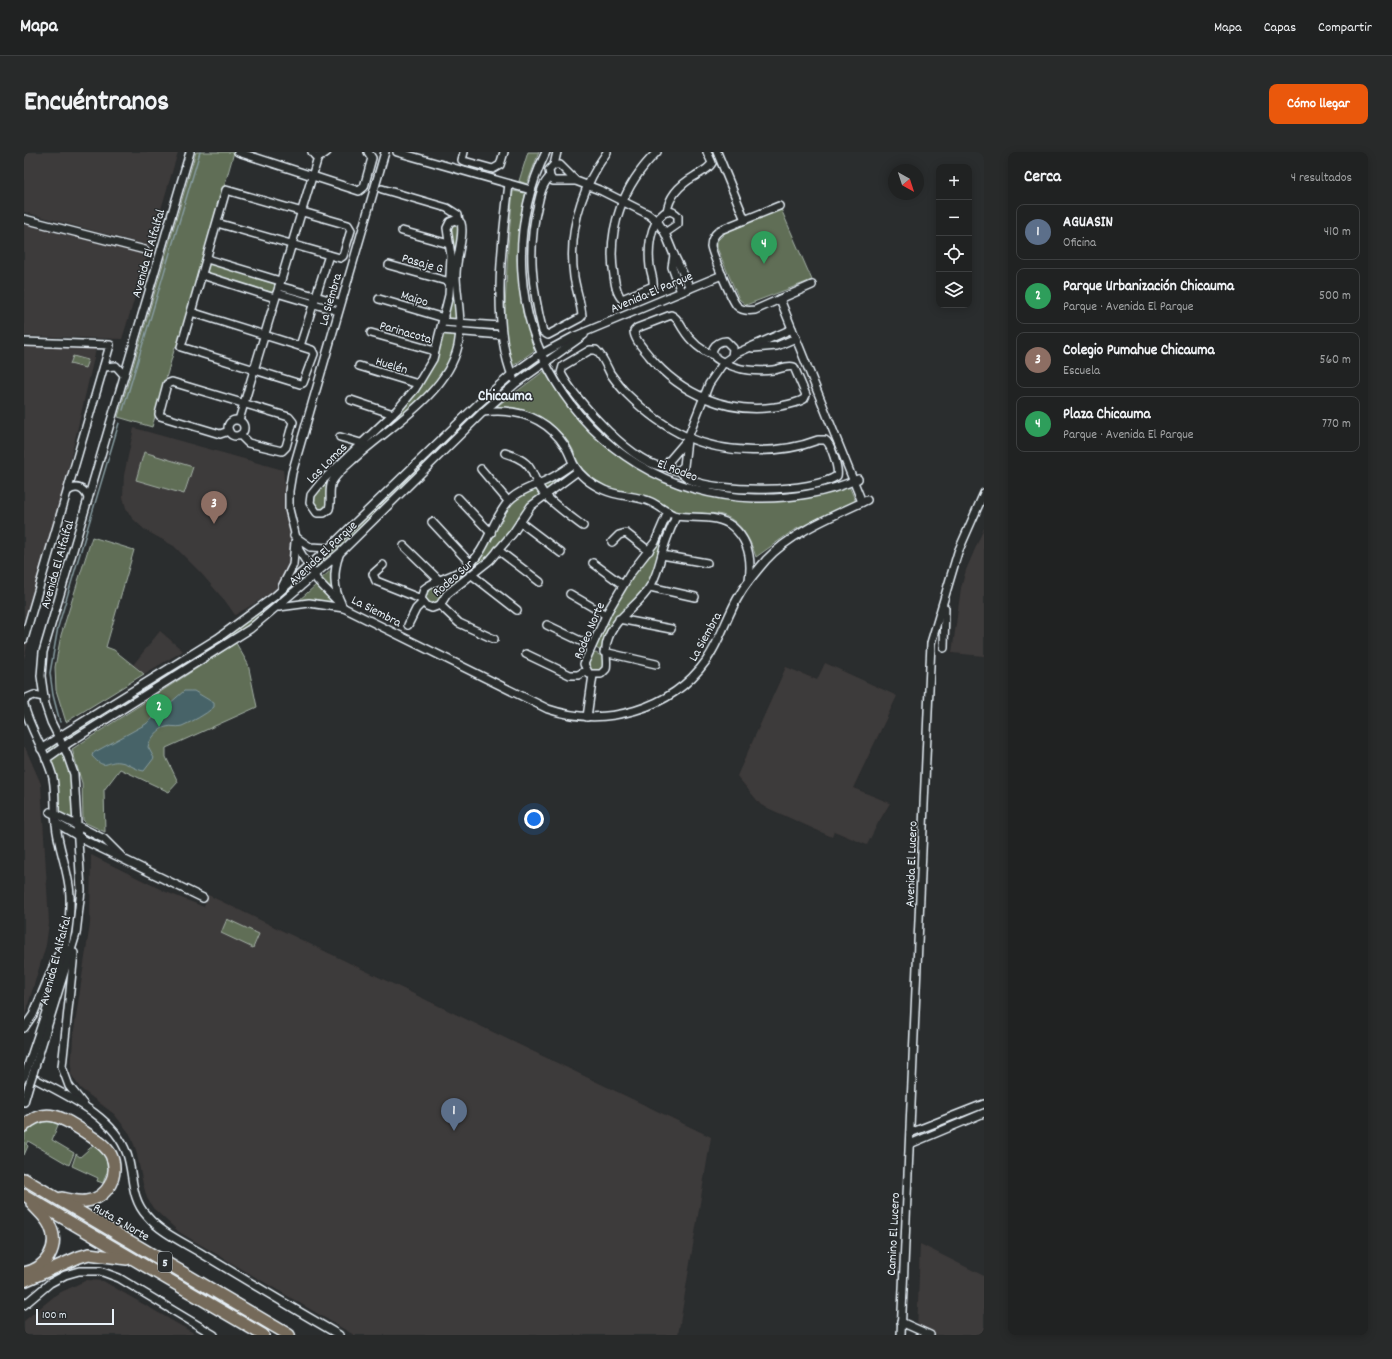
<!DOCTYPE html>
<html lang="es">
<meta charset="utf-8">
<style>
body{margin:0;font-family:Dekko,sans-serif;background:#282a2a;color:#f1f3f6}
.controls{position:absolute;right:12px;top:12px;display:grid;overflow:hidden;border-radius:8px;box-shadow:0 2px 10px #0003}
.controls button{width:36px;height:36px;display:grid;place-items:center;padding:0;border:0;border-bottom:1px solid #3d3f40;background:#202222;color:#f1f3f6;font:20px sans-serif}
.compass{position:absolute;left:864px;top:12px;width:36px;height:36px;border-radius:50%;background:#202222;box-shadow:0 2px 10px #0003;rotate:141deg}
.scale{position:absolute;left:12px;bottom:10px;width:78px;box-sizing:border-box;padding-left:4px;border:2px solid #e8f1f8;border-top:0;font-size:11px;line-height:14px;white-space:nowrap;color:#e8f1f8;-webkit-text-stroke:3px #2a2d2e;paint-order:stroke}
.you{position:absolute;left:510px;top:667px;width:14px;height:14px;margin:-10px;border:3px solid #fff;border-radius:50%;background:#1a73e8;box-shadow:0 0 0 6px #1a73e833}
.badge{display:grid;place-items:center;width:26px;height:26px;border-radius:50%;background:#ea580c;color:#fff;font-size:13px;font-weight:700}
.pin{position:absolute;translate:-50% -33px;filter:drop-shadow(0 1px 2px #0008)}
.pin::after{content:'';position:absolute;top:21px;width:14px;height:12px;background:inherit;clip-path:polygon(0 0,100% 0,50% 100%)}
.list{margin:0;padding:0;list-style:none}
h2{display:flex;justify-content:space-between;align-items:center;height:52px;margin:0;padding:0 16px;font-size:17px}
h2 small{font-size:13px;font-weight:400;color:#a2a4a5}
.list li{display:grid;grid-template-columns:26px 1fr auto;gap:12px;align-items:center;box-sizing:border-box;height:56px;margin:0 8px 8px;padding:0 8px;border:1px solid #3d3f40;border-radius:8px}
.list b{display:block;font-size:15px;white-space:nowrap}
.list p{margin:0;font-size:13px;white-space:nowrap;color:#a2a4a5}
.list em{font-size:13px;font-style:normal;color:#a2a4a5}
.icon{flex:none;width:22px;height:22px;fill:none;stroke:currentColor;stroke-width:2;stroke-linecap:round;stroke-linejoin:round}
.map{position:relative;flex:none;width:960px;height:1183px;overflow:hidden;border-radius:8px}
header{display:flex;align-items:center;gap:24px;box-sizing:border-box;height:56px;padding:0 20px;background:#202222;border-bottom:1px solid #3d3f40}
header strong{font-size:19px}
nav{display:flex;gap:22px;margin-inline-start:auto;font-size:14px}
.intro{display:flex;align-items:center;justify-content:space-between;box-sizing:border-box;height:96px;padding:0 24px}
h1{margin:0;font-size:28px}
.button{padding:10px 18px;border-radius:8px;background:#ea580c;color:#fff;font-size:14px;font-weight:700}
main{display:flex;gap:24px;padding:0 24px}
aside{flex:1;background:#202222;border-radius:8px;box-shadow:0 2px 10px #0003}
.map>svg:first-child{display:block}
</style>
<header>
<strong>Mapa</strong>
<nav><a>Mapa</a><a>Capas</a><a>Compartir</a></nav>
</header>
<div class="intro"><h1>Encuéntranos</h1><a class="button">Cómo llegar</a></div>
<main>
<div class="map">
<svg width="960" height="1183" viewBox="0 0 960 1183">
<rect width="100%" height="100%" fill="#2a2d2e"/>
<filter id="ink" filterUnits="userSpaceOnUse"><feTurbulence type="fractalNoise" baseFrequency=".025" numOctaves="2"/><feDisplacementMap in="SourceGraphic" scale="8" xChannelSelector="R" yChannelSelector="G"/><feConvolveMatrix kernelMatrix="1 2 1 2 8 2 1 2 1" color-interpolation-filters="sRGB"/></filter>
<g filter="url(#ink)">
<g fill="#3e3a3a">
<path d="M0 0H154L126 94 0 60Z"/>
<path d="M0 72 124 103 98 187 0 184Z"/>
<path d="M0 195 72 197 0 507Z"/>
<path d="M110 276 259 318 268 399 262 422 251 439 211 463 202 450 176 420 150 394 121 378 108 366 102 356 99 345 100 323Z"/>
<path d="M960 376V504L928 501 937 436 942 418Z"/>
<path d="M136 479 159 499 120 522 109 513Z"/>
<path d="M801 511 873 544 829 636 866 651 854 671 843 693 810 679 808 685 737 653 713 624 762 515 793 528Z"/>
<path d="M0 593 17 632 25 771 22 793 0 866Z"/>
<path d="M67 703 142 740 180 755 184 743 687 985 654 1183H330L155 1080 129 1056 123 1046 119 1032 112 998 106 982 90 962 56 936 47 922 49 885 66 772Z"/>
<path d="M896 1092 960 1124V1183H893Z"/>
<path d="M63 1128 79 1129 173 1183H0V1169L33 1142Z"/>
</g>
<g fill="#606e56" stroke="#a4b0a7">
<path d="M172 0H210L156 192 151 195 128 275 94 265Z"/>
<path d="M504 0H515L503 32 495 29Z"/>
<path d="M489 39 501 41 493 107 499 161 511 198 489 214 480 178 484 94Z"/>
<path d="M757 57 788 128 722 153 715 147 693 96V89L702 80Z"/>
<path d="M427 71 437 73 432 102 435 171 428 206 409 237 314 320 304 357 294 359 288 347 292 339 402 223 427 143 424 80Z"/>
<path d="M184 110 253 130 250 141 181 122Z"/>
<path d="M49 204 64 208 61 216 46 212Z"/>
<path d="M515 204 518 209 490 231 316 398 230 470 41 592 42 606 47 625 51 669 35 661 33 630 24 603 27 595 248 449 455 254Z"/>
<path d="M520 219 537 246 571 284 604 311 643 332 694 345 730 349 825 334 832 350 770 378 732 405C726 387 716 366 694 362 681 360 667 363 654 360 645 357 637 349 627 347 613 343 597 343 583 335 573 330 559 320 554 310 551 304 550 298 546 293 532 269 500 252 472 255Z"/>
<path d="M120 300 169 315 160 342 112 328Z"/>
<path d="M549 314 552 319 525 337 475 395 415 452 408 454 400 449V441L405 435 442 417 486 350Z"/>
<path d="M645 363 650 365 625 434 605 455 578 500 572 496 578 475 608 424 635 391Z"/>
<path d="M68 385 110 398 82 495 90 498 120 522 42 570 32 538 31 515 37 483Z"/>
<path d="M308 417 310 441 296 428Z"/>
<path d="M292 433 310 451 292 449 275 450 274 449Z"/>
<path d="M212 491 224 512 233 555 142 596V605L154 630 145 640 96 617 80 638 81 680 62 671 59 668 58 631 48 597Z"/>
<path d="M572 501 581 506 579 519 566 520 562 508 566 503Z"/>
<path d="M203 767 235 782 229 796 197 781Z"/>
<path d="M36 968 28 988 50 1001 45 1013 4 989 2 992 4 994 0 1003 1 979 13 969Z"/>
<path d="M73 990 81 997 88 1016 82 1022 79 1031 73 1029 74 1026 48 1014 52 1002 56 1005Z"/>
</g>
<path fill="#466467" stroke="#879ca1" d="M160 539H170L190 551V555C181 563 169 569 158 574 152 576 148 573 142 575 135 576 125 588 124 595L130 606 120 619C112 618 104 611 96 610 82 608 82 620 68 604L69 601 122 572Z"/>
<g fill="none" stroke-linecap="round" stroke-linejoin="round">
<g stroke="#879ca1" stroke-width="1.5">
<path d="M99 258 176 0"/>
<path d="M36 570 29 543 26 521 34 475 95 271"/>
</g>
<defs>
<g id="minor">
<path d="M214 0 335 39 340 35 348 6 344 0"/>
<path d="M288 0 291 4 296 5 303 0"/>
<path d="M361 0 268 321 265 339V357L275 398 293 428 320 456 524 557C580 576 647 558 682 509 697 488 703 463 716 442 723 430 733 419 742 408 768 380 809 364 843 348"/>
<path d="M373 0 507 38"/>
<path d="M440 0 438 8 440 9 469 17 476 13 480 0"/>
<path d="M522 0C446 157 555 341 731 346 765 347 803 341 834 327"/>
<path d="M633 0C600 32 582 77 590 124 591 131 592 141 598 147L629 134C630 128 627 121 626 115 624 99 625 72 640 61 645 57 650 60 654 64V72L641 81"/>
<path d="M693 0 721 68"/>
<path d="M530 13 533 0"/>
<path d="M526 25C518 32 516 43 514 52 503 96 508 137 519 180L524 183 556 166 558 164C557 151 552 138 550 125 544 80 557 37 583 0"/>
<path d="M552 29 536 13H530L525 18 526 25 529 29H552L578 39 624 62 634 70 641 81 650 103 666 136"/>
<path d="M485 32C478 88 467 174 489 226"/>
<path d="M358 37 423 56 434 63 435 69"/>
<path d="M755 54 696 78C691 82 687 87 687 94 688 101 708 149 713 154 718 159 724 159 731 158L788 133"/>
<path d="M643 60C645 43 657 32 671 24 677 20 684 18 688 11L683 0"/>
<path d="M0 67 121 98"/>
<path d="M431 68 437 71C441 83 431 109 432 125 433 148 439 171 434 194 423 242 365 275 331 306 323 313 313 321 308 330 304 339 308 348 305 357L300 361H293L286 351 287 343 299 328 373 258 391 237 409 207 425 143 427 104 423 76 426 70Z"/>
<path d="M378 79 425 92"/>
<path d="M650 103 648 115 657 140"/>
<path d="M183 107 256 129"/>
<path d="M365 113 426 130"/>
<path d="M178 123 251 146"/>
<path d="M255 134 316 151"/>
<path d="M253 141 314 159"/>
<path d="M355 147 420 166"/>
<path d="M756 147 838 350"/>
<path d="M167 160 288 198 290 202 279 231 276 232 157 195C172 142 187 90 202 38L324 73 327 78 319 104 316 106 193 71"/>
<path d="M419 170 476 174"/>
<path d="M417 178 478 183"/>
<path d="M347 181 411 199"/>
<path d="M0 190 86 193 0 487"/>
<path d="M276 194 305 103"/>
<path d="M729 196 753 194 772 186"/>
<path d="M691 204C677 199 667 190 659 177 656 172 653 165 647 163L613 176 610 179C610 188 621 198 626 205 657 242 703 262 751 255 761 253 772 252 780 247L782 243 770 215C763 213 756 217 749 218 741 219 733 219 724 218 714 217 704 213 695 208 682 201 691 189 702 189L709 196 708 205"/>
<path d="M335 214 394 232"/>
<path d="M80 215 92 214 100 223"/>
<path d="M327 248 369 262"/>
<path d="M459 260C493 256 522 265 541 294 545 300 547 307 550 313 556 324 569 333 580 338 595 345 612 343 627 350 636 354 645 363 654 364 672 367 694 362 709 375 725 389 728 408 725 428"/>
<circle cx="212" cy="276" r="8"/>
<path d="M215 268 294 5"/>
<path d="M205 279 196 282 136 264 135 262 143 232 148 230 265 265 269 270 262 295 258 299 224 291 216 283"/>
<path d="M316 285 340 292"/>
<path d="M663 288 660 314 654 319 646 317 645 309 663 288 685 232 700 210 713 201 768 177"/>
<path d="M481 301C516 312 503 323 522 344 533 355 547 365 559 374"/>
<path d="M549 312C540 318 531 325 521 329 508 335 492 340 484 350 466 371 464 399 441 416 429 425 412 427 400 437L397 447 403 454 408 456 416 453 423 442 466 408 489 381 507 354 554 319"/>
<path d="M645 315C614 319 550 247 537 221L539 214 566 198H572C578 203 582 213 586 221 591 228 597 236 603 242 620 259 641 275 663 285 701 302 755 303 794 288 794 288 800 288 801 288 807 291 815 317 813 324 787 341 696 341 667 328 663 326 659 322 655 319"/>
<path d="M457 317 484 349"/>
<path d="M44 339C52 333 60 336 64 346"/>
<path d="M434 346 467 381"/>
<path d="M644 360 631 390 606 422 584 459 560 512 565 522H577L582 517C584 508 580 500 583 490 590 464 615 455 627 433 634 421 636 408 640 395 643 385 648 374 652 364"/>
<path d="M408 370 446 411"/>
<path d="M496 370 537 401"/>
<path d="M270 384 286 395 305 396"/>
<path d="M588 390 595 383 602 381 625 399"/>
<path d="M380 394 416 429"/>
<path d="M474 398 516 430"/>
<path d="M315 403C309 420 309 435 317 451"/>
<path d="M638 403 683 411"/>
<path d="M569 411 599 433"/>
<path d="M359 413 349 422 352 429 397 447"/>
<path d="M448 423 493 458"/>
<path d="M258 435 269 413 271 390"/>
<path d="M626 435 671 445"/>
<path d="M546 442 582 463"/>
<path d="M416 453 435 471 470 487"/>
<path d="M255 455 285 451 320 456"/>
<path d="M595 467 647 477"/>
<path d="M384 473 392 457 399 450"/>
<path d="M523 473 567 494"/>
<path d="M920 496 921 456"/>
<path d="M580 500 632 512"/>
<path d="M502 502 546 523H554L562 519"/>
<path d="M0 550 3 546 10 543 20 545"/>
<path d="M0 553C6 579 23 601 29 626 32 642 30 657 32 672 34 697 46 721 46 746 48 797 18 868 3 917"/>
<path d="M563 565 569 523"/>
<path d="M17 597 41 581 194 486 251 444 305 396 454 252 487 223 512 205 549 185 698 123"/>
<path d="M22 607 46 590 226 477 316 401 459 260 491 232 560 183"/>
<path d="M26 660 80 687 98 705"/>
<path d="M32 671 64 690 179 746"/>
<path d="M50 801 38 915 45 934 60 953"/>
<path d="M0 876 9 863 34 803"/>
<path d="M9 921 52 782 57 738 50 622 43 602 27 570 21 552 17 524 19 500 166 0"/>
<path d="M4 923C38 942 89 962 103 1002 110 1023 106 1046 123 1064 137 1081 161 1091 180 1103 225 1130 270 1157 315 1183"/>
<path d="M0 950 5 933"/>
<path d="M886 981 960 952"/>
<path d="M886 992 960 961"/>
<path d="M0 1153 26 1131 41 1123 55 1119H76L95 1126 190 1183"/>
<path d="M877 1170 906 1183"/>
<path d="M877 1183 907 491 934 400 960 341"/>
</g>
<g id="highway">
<path d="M0 974C22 953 41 967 62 981 71 987 82 993 87 1003 96 1022 84 1047 62 1049 54 1050 46 1048 38 1046"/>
<path d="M0 1027 265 1183"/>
<path d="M0 1043 239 1183"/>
<path d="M0 1121C22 1117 36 1095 26 1074 22 1065 14 1059 8 1052"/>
<path d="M0 1129 55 1105 65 1102 103 1107"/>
</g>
</defs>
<use href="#minor" stroke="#e8f1f8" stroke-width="10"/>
<use href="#highway" stroke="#e8f1f8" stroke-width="14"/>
<use href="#minor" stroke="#2a2d2e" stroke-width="7"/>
<use href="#highway" stroke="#746a5a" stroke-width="11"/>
<defs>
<g id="minor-bridge">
<path d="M0 925 3 917"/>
<path d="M5 933 9 921"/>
</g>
</defs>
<use href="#minor-bridge" stroke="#e8f1f8" stroke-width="10" stroke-linecap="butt"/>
<use href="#minor-bridge" stroke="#2a2d2e" stroke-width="7"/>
</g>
</g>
<g text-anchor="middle" stroke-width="3" stroke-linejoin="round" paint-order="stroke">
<rect fill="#2a2d2e" stroke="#afb6bb" stroke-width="1" x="134" y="1100" width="14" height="20" rx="3"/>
<g font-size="12" font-weight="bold" fill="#e8f1f8">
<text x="141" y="1114">5</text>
</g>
<g font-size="13" fill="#e8f1f8" stroke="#2a2d2e">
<text transform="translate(123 101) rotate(-74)" y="5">Avenida El Alfalfal</text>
<text transform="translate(399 110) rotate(16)" y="5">Pasaje G</text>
<text transform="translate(627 139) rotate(-23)" y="5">Avenida El Parque</text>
<text transform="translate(391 145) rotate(17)" y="5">Maipo</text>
<text transform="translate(305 147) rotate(-74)" y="5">La Siembra</text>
<text transform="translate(382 179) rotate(16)" y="5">Parinacota</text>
<text transform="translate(368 212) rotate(17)" y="5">Huelén</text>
<text transform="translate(302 310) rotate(-45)" y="5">Las Lomas</text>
<text transform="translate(654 317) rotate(21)" y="5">El Rodeo</text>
<text transform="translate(298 400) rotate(-43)" y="5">Avenida El Parque</text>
<text transform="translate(32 412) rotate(-74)" y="5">Avenida El Alfalfal</text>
<text transform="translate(428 425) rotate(-41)" y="5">Rodeo Sur</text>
<text transform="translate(353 458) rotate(27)" y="5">La Siembra</text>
<text transform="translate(564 478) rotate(-67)" y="5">Rodeo Norte</text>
<text transform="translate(680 484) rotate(-61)" y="5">La Siembra</text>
<text transform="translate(886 712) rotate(-88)" y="5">Avenida El Lucero</text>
<text transform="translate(30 808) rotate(-75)" y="5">Avenida El Alfalfal</text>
<text transform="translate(98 1069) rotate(30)" y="5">Ruta 5 Norte</text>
<text transform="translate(868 1082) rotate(-87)" y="5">Camino El Lucero</text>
</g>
<g font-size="15" font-weight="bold" fill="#e8f1f8" stroke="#2a2d2e">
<text x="481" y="248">Chicauma</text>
</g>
</g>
</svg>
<div class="controls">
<button>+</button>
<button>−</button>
<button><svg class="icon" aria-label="locate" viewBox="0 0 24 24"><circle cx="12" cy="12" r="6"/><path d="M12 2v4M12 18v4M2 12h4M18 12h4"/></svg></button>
<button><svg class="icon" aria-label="layers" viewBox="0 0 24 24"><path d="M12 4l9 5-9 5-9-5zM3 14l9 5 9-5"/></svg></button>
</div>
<svg class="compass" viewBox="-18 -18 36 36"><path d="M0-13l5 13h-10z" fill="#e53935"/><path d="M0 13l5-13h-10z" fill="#a2a4a5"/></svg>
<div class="scale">100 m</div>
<div class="you"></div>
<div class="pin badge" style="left:430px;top:979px;background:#5c6f8a">1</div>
<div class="pin badge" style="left:135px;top:575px;background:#2e9e5b">2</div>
<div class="pin badge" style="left:190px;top:372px;background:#8d6e63">3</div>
<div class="pin badge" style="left:740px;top:112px;background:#2e9e5b">4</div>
</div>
<aside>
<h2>Cerca<small>4 resultados</small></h2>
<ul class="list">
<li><span class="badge" style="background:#5c6f8a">1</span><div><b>AGUASIN</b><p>Oficina</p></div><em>410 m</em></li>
<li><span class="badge" style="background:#2e9e5b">2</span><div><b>Parque Urbanización Chicauma</b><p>Parque · Avenida El Parque</p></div><em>500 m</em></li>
<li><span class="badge" style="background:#8d6e63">3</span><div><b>Colegio Pumahue Chicauma</b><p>Escuela</p></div><em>560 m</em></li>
<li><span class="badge" style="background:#2e9e5b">4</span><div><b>Plaza Chicauma</b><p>Parque · Avenida El Parque</p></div><em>770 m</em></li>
</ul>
</aside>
</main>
